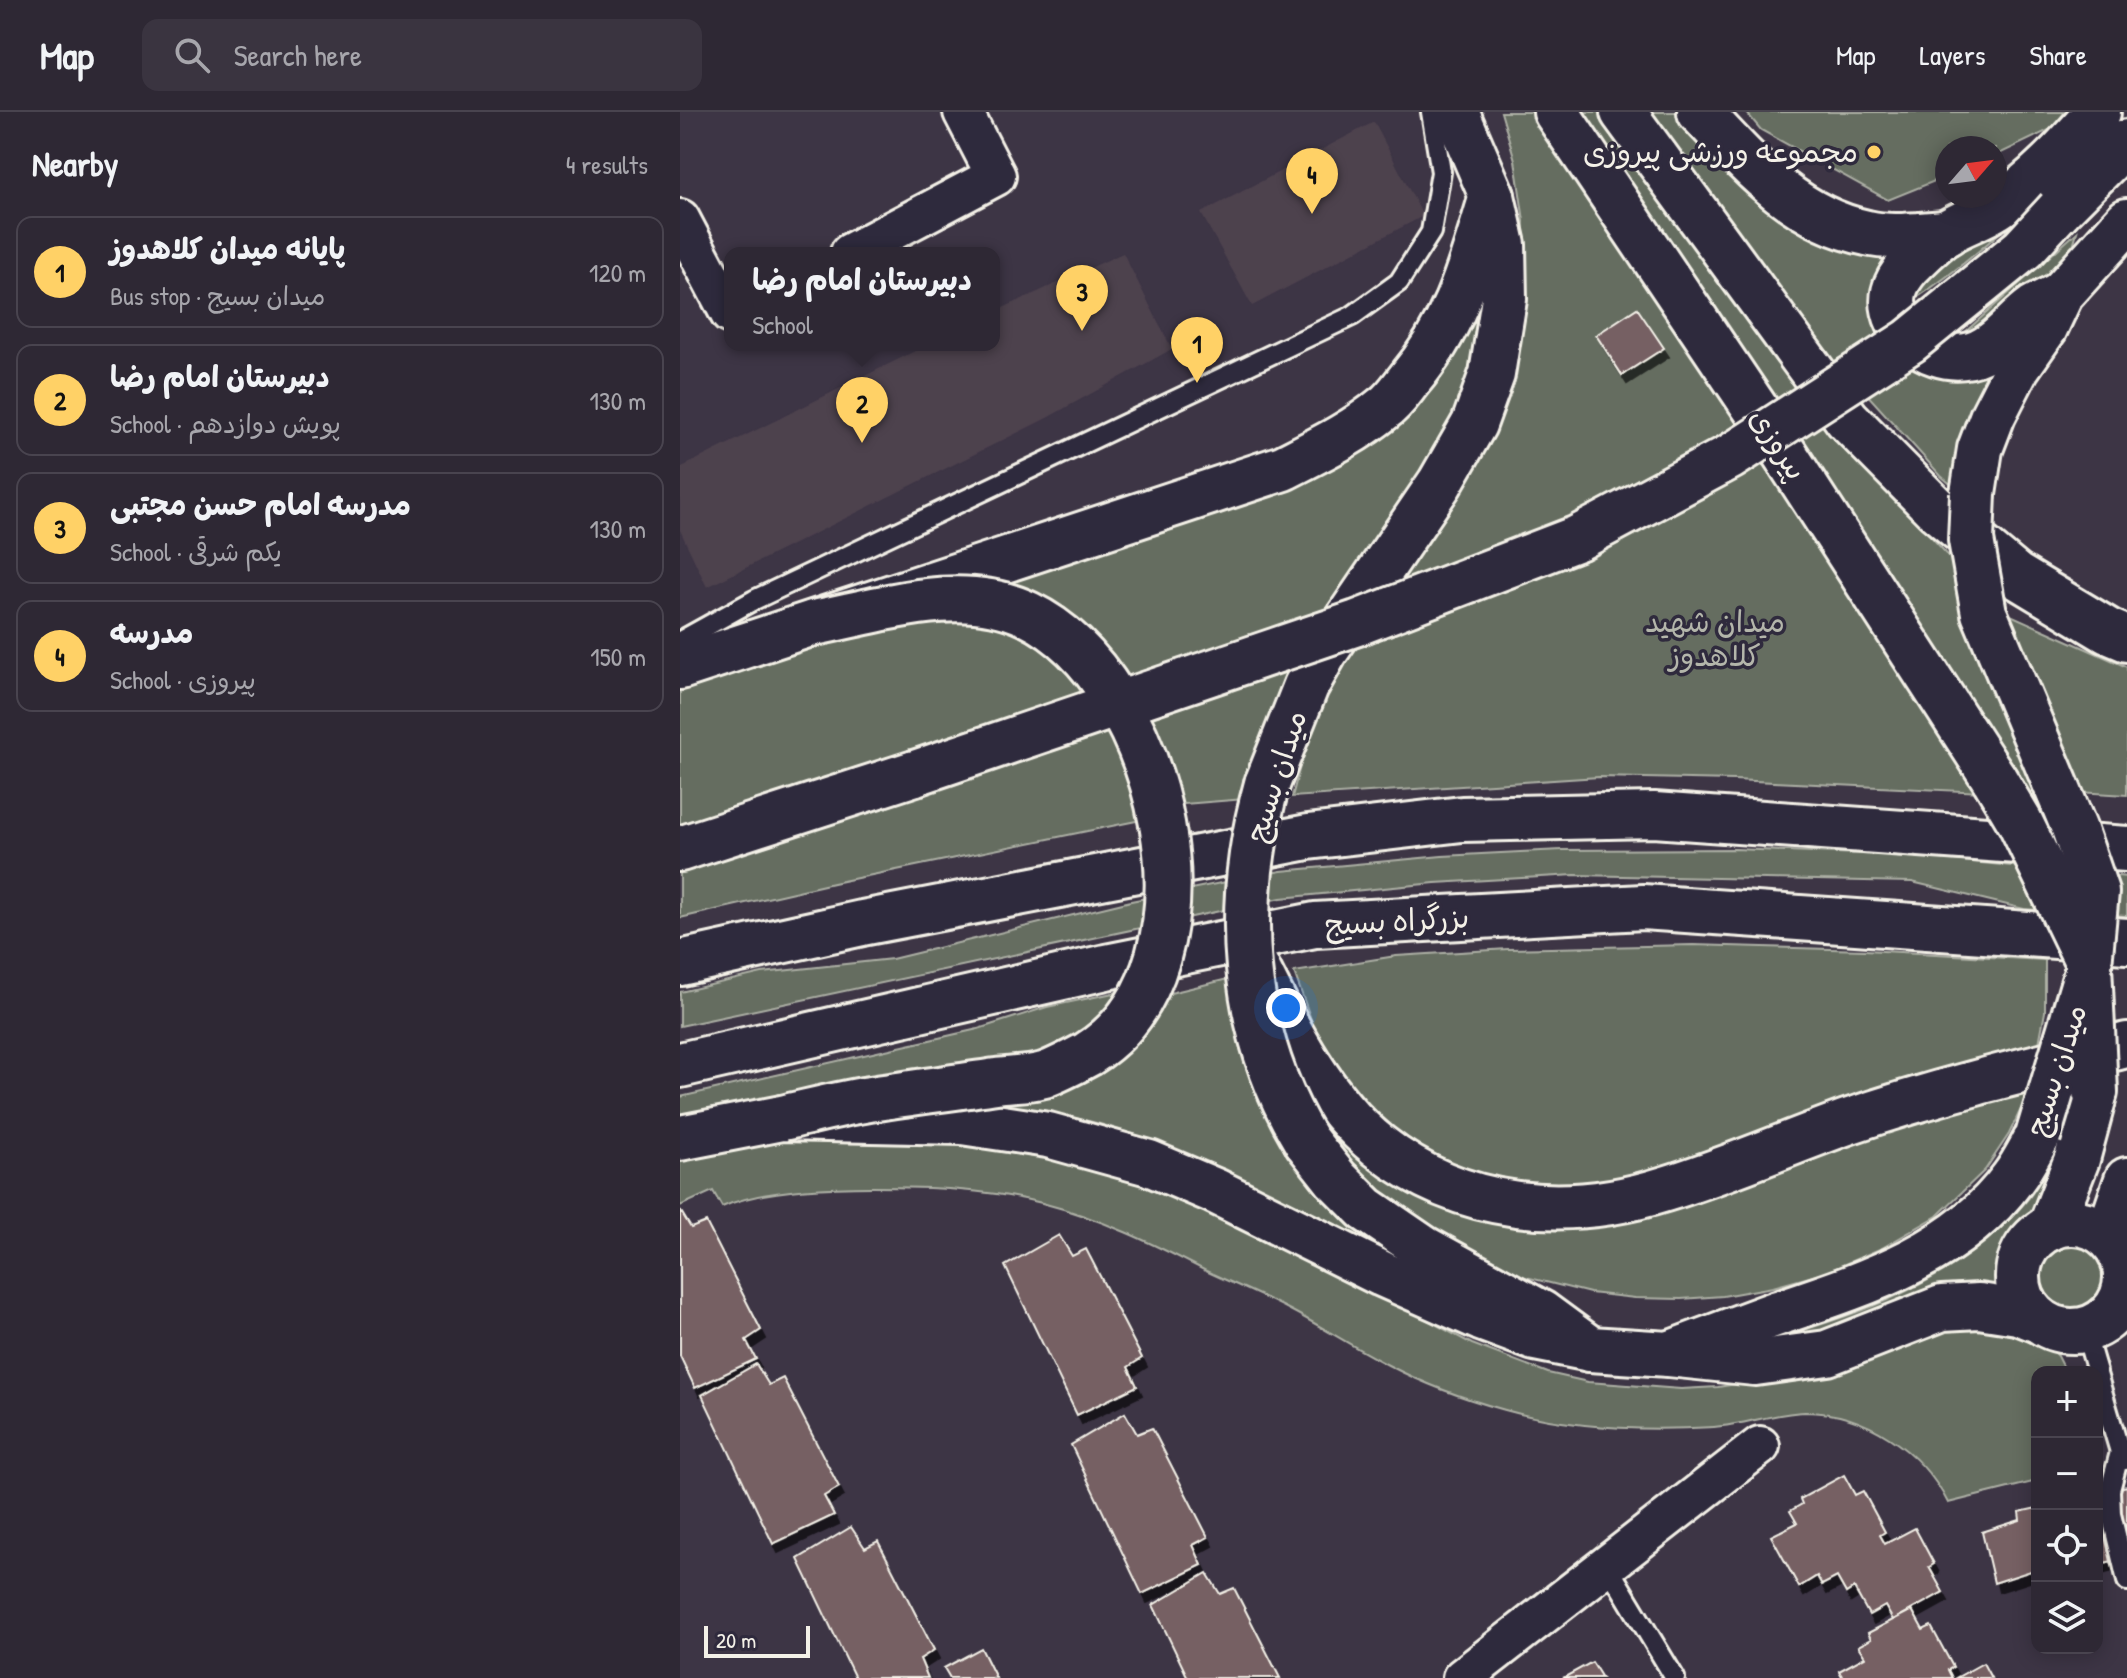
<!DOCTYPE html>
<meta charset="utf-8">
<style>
body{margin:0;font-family:"Patrick Hand","Playpen Sans Arabic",sans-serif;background:#3a3440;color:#f1f3f6}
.controls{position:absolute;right:24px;bottom:24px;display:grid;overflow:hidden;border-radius:16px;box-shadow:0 4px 20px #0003}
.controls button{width:72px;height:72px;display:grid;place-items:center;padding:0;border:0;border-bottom:2px solid #49444f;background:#2e2834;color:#f1f3f6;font:40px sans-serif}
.compass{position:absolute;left:1255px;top:24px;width:72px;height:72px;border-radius:50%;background:#2e2834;box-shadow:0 4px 20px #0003;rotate:62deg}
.scale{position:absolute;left:24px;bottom:20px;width:106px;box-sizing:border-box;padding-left:8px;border:4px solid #f4f1e8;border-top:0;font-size:22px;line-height:28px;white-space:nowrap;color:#f4f1e8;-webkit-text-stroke:6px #2f2a3d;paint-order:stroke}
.you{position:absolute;left:606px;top:896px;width:28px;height:28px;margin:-20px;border:6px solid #fff;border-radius:50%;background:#1a73e8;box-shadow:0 0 0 12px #1a73e833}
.badge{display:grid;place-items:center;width:52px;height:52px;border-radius:50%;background:#ffd166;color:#111;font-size:26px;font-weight:700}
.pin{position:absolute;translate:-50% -66px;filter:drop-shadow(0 2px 4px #0008)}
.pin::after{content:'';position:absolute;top:42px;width:28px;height:24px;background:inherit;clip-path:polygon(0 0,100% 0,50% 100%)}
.popup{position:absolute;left:44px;top:135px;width:276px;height:104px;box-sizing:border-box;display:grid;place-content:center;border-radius:16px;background:#2e2834;filter:drop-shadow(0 2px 6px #0005);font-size:26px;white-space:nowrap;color:#a7a6ac}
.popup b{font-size:30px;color:#f1f3f6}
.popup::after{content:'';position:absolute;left:50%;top:100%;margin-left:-16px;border:16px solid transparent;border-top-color:#2e2834}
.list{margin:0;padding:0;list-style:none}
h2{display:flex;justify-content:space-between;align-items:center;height:104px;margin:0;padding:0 32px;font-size:34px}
h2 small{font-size:26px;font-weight:400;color:#a7a6ac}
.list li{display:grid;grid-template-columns:52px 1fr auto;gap:24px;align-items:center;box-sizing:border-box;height:112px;margin:0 16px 16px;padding:0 16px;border:2px solid #49444f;border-radius:16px}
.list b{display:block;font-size:30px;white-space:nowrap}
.list p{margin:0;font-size:26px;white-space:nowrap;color:#a7a6ac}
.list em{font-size:26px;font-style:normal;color:#a7a6ac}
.icon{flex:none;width:44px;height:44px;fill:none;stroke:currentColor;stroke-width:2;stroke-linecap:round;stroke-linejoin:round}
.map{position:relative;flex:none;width:1447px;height:1566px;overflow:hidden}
header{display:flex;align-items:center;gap:48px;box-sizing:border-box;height:112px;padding:0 40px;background:#2e2834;border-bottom:2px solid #49444f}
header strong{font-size:38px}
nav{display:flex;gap:44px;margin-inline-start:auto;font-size:28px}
.search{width:560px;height:72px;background:#3a3440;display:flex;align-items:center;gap:20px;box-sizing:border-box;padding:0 28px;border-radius:16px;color:#a7a6ac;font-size:30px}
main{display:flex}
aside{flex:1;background:#2e2834}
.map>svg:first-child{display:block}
</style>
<header>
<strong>Map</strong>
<div class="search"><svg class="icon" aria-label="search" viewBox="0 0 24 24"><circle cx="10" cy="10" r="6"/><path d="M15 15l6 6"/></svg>Search here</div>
<nav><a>Map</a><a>Layers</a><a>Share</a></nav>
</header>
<main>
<aside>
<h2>Nearby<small>4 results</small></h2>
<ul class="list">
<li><span class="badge">1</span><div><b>پایانه میدان کلاهدوز</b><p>Bus stop · میدان بسیج</p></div><em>120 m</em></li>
<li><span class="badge">2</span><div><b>دبیرستان امام رضا</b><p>School · پویش دوازدهم</p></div><em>130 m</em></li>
<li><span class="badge">3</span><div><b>مدرسه امام حسن مجتبی</b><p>School · یکم شرقی</p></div><em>130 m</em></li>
<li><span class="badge">4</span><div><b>مدرسه</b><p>School · پیروزی</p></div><em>150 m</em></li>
</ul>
</aside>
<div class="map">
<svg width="1447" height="1566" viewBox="0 0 1447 1566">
<defs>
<filter id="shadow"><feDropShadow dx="5" dy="9" stdDeviation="0" flood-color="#0009"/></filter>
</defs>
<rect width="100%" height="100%" fill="#3d3545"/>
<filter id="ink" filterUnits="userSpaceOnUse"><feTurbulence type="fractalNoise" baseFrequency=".0125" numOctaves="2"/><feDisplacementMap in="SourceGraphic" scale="16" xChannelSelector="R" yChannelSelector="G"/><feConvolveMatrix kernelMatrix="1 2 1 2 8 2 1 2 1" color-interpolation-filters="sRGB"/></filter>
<g filter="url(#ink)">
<g fill="#4e424e">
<path d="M694 10 743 104 572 194 521 101Z"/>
<path d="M443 141 492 237 365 307 27 475 0 418V356L247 233H314V200Z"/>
</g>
<g fill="#656d61" stroke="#acafa4" stroke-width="2">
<path d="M821 0H861L1067 319 895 407 703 484 841 193 844 109 835 48Z"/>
<path d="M897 0H922L1078 224 1125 283 1096 301Z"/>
<path d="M968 0H1009L1213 136 1209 225 1158 260Z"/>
<path d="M1066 0H1385L1371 17 1315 44V36H1267V64L1208 88 1081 18Z"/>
<path d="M1358 85C1317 125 1277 160 1229 191L1232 168Z"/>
<path d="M1397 120 1390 144 1330 202 1275 229Z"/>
<path d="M802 188 790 253 777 294 733 376 645 503 441 576 274 476 747 272Z"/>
<path d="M1342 220 1294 293 1281 326 1275 376 1261 364 1184 279 1230 248Z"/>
<path d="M1142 305 1275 451 1388 759 1447 765V804L1344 797 1232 770 895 763 755 771 601 786 0 914V880L82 861 212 847 451 789 601 759 762 744 882 738 1055 737 1230 744 1383 759 1112 327Z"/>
<path d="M1085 343 1302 680 1054 668 919 665 612 685 624 639 668 529Z"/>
<path d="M241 501 340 514 415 584 0 724V575Z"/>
<path d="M1326 501 1447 555V683L1398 680Z"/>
<path d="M620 546 565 687 492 693 458 601Z"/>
<path d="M433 610 466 707 153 771 0 806V755Z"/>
<path d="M1013 833 1185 838 1365 848V900L1357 942 975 1065 862 1078 773 1055 720 1028 684 993 656 956 637 924 614 860 716 844 828 837Z"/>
<path d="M552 866 558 903 741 1147 715 1145C613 1094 512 1033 400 1007 367 999 331 997 297 993L478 884Z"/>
<path d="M438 880 424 907 362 949 0 1007V985L298 917 367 895Z"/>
<path d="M595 927 778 1095 1102 1052 1352 974 1329 1022 1305 1058 1257 1104 1202 1136 1144 1161 1093 1175 1043 1184 1001 1187 955 1186 910 1181 798 1153 649 1046Z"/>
<path d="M163 1024 327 1031 461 1066 635 1147 792 1232 868 1261 908 1270 1001 1277 1038 1275 1099 1265 1273 1204 1363 1227 1378 1244 1386 1260H1357V1369L1268 1391C1242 1339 1185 1300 1125 1300 1094 1301 1065 1313 1034 1315 965 1319 892 1317 825 1298 785 1287 744 1272 708 1253 674 1236 643 1215 610 1198 583 1184 554 1172 526 1159 474 1132 420 1106 362 1091 306 1077 249 1075 192 1075 149 1075 80 1078 42 1095L33 1079 0 1094V1048L92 1031Z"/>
<path d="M1379 1036 1368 1091C1332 1117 1308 1141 1328 1188L1076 1231C1174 1206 1280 1170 1347 1088 1360 1073 1369 1053 1379 1036Z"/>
<circle cx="1395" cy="1162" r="35"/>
</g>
<g fill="#766064" stroke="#f4f1e8" stroke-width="2" filter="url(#shadow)">
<path d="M957 196 984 236 942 263 916 223Z"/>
<path d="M0 1098 11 1116 26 1110 81 1218 66 1228 76 1247 15 1276 0 1244Z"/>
<path d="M379 1123 392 1144 406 1137 462 1246 448 1255 457 1274 397 1303 325 1154Z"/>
<path d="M76 1252 89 1273 103 1266 159 1375 144 1384 154 1403 93 1432 22 1283Z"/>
<path d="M445 1301 457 1322 472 1316 528 1425 513 1433 522 1453 462 1482 391 1333Z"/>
<path d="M1164 1363 1175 1383 1183 1379 1205 1420 1200 1423 1205 1432 1235 1416 1254 1452 1249 1455 1263 1480 1213 1508 1205 1494 1189 1503 1174 1476 1166 1481 1157 1465 1142 1473 1137 1464 1119 1475 1091 1424 1117 1411 1110 1399 1122 1392 1120 1387Z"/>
<path d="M1447 1374V1445L1417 1453V1381Z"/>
<path d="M1357 1396V1464L1354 1458 1314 1471 1302 1420 1340 1408 1339 1400Z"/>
<path d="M171 1415 185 1436 198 1429 254 1538 240 1547 248 1566H175L118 1447Z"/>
<path d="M527 1461 540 1482 554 1476 600 1566H508L473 1493Z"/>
<path d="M1232 1498 1243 1518 1251 1514 1273 1555 1268 1558 1272 1566H1163L1159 1559 1185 1545 1178 1534 1191 1527 1188 1521Z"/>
<path d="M301 1536 316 1566H270L264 1556Z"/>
<path d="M912 1550 922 1566H883Z"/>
<path d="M1303 1551 1311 1566H1276Z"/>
</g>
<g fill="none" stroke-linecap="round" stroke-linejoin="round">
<defs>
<g id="lane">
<path d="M0 529 74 488 672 204 719 170 751 120 761 60 751 0"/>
<path d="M1405 1219 1417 1260"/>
<path d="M1417 1262 1440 1340 1445 1348"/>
<path d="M1440 1340 1430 1378 1431 1402 1447 1469"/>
<path d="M927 1453 995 1566"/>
</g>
<g id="street">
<path d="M0 107 50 202"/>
<path d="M170 141 316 64 283 0"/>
<path d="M782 1566 1080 1334"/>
</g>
<g id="primary">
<path d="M876 0 1075 296 1315 668"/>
<path d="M943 0 1167 307 1256 397 1335 463 1428 519 1447 527"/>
<path d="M1020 0C1068 51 1114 106 1187 121 1212 127 1241 122 1267 121"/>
<path d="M1381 182C1372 187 1362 191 1354 196 1337 208 1324 226 1307 236 1276 256 1234 239 1218 209 1208 187 1214 171 1229 154 1240 143 1253 130 1266 121 1281 111 1300 106 1315 96 1355 71 1387 35 1418 0"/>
<path d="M1293 382 1300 337 1313 303 1337 256 1365 216 1381 182 1447 109"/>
<path d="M587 672 626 574 645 540 760 371 794 312 812 262 824 187 823 133 812 84 776 0"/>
<path d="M626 1029 656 1067 686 1097 743 1136 861 1201 910 1237"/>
<path d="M989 1242C1026 1228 1062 1214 1098 1201 1184 1172 1277 1143 1333 1066 1343 1053 1350 1038 1358 1024"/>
</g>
<g id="highway">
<path d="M1379 98 1447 30"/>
<path d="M0 555 603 356C638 338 674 321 704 296 714 289 721 278 729 268 777 211 791 153 812 84"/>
<path d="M0 737 235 661"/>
<path d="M571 844C604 910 640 987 699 1034 782 1100 887 1108 985 1077 1047 1058 1106 1032 1167 1010 1259 978 1353 956 1447 933"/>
<path d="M0 851 182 811 628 725 782 707 974 703 1447 737"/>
<path d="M0 953 426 855 635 813 963 795 1447 829"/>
<path d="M0 1026 102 1006 282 1010 368 1023 469 1051 535 1079 702 1162 801 1206 855 1226 910 1237 989 1242 1075 1251 1147 1241 1262 1196 1299 1194 1338 1200 1356 1207"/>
<circle cx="1392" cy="1165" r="54"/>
<path d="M1370 1116 1397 1047 1415 980"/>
<path d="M1428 1124 1447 1068"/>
</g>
</defs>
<use href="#lane" stroke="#f4f1e8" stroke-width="24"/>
<use href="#street" stroke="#f4f1e8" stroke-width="44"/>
<use href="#primary" stroke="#f4f1e8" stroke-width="50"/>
<use href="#highway" stroke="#f4f1e8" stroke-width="50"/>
<use href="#lane" stroke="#2f2a3d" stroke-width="18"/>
<use href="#street" stroke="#2f2a3d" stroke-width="38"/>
<use href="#primary" stroke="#2f2a3d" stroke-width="44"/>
<use href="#highway" stroke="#2f2a3d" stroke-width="44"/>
<defs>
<g id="primary-bridge">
<path d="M1293 382 1291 428 1304 501 1394 716 1416 780 1409 853 1358 1024"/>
<path d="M1315 668 1340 710 1409 853"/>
<path d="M587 672C553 794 560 920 626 1029"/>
</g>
<g id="highway-bridge">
<path d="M235 661 677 511 898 426 1050 345 1230 229 1343 137 1379 98"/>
<path d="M1409 853 1415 980"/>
<path d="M102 1006C133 999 165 990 197 986 236 980 277 975 316 969 332 967 350 967 364 963 378 958 395 949 408 942 551 853 483 567 348 502 282 470 201 498 134 511"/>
</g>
</defs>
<use href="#primary-bridge" stroke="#f4f1e8" stroke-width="50" stroke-linecap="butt"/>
<use href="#highway-bridge" stroke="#f4f1e8" stroke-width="50" stroke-linecap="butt"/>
<use href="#primary-bridge" stroke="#2f2a3d" stroke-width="44"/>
<use href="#highway-bridge" stroke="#2f2a3d" stroke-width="44"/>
</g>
</g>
<circle fill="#ffd166" stroke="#2f2a3d" stroke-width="3" cx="1194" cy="40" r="8"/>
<g text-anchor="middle" stroke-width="7" stroke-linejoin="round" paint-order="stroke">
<g font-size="30" fill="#f4f1e8" stroke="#2f2a3d" text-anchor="end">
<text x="1178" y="50">مجموعه ورزشی پیروزی</text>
</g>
<g font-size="30" fill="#f4f1e8" stroke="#2f2a3d">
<text transform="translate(1098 332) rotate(57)" y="10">پیروزی</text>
<text transform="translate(596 664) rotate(-72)" y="10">میدان بسیج</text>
<text transform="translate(717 809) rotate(-3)" y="10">بزرگراه بسیج</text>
<text transform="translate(1376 958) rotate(-72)" y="10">میدان بسیج</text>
</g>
<g font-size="30" fill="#b4b6ab" stroke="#2f2a3d">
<text x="1035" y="520">میدان شهید<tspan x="1035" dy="34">کلاهدوز</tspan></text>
</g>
</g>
</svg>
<div class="controls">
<button>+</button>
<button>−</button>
<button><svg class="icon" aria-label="locate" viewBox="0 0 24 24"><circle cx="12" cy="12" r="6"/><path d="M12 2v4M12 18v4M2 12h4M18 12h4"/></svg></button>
<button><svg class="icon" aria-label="layers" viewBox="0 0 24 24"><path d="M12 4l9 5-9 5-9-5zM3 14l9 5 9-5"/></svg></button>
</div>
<svg class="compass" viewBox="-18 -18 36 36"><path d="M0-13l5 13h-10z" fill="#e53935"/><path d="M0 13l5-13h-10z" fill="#a7a6ac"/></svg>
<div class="scale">20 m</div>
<div class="you"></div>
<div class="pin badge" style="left:517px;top:271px">1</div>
<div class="pin badge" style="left:182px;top:331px">2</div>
<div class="popup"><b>دبیرستان امام رضا</b>School</div>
<div class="pin badge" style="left:402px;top:219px">3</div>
<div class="pin badge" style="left:632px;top:102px">4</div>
</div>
</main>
